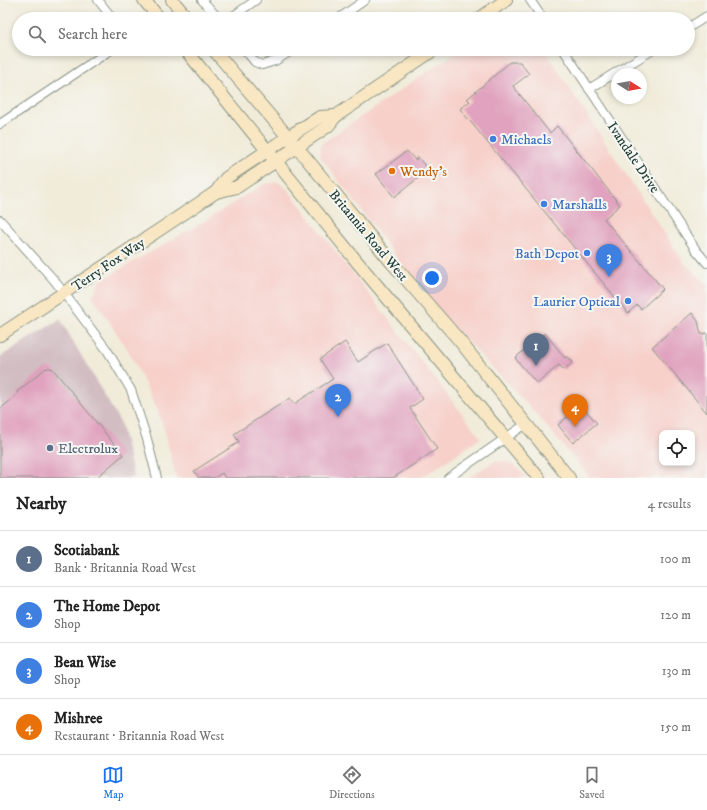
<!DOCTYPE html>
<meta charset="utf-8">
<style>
body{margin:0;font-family:"IM FELL DW Pica",serif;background:#f2f2f2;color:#222}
.controls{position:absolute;right:12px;bottom:12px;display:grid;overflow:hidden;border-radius:8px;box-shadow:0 2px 6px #0003}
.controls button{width:36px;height:36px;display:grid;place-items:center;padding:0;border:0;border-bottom:1px solid #e0e0e0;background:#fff;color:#222;font:20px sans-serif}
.compass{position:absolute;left:611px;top:68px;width:36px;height:36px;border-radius:50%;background:#fff;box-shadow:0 2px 6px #0003;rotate:101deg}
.you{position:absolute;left:432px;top:278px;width:14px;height:14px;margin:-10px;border:3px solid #fff;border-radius:50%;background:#1a73e8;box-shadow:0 0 0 6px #1a73e833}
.badge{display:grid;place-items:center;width:26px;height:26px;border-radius:50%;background:#1a73e8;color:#fff;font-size:13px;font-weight:700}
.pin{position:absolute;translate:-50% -33px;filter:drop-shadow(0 1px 2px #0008)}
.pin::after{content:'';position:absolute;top:21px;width:14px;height:12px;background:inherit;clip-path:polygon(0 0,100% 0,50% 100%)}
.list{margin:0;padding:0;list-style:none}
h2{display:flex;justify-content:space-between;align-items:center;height:52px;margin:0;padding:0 16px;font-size:17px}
h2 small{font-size:13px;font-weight:400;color:#767676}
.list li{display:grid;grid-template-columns:26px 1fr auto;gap:12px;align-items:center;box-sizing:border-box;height:56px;padding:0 16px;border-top:1px solid #e0e0e0}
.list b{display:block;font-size:15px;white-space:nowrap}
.list p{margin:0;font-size:13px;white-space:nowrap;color:#767676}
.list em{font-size:13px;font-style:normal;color:#767676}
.icon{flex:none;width:22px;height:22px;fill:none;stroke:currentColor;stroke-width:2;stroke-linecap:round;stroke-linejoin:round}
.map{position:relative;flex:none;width:707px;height:478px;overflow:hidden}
.search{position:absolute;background:#fff;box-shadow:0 2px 6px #0003;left:12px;right:12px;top:12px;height:44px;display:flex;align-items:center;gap:10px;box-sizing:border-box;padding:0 14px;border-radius:22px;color:#767676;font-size:15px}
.sheet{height:276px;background:#fff}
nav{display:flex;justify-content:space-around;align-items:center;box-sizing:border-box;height:56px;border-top:1px solid #e0e0e0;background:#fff;font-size:11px;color:#767676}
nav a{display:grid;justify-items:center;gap:2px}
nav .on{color:#1a73e8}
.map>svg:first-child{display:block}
</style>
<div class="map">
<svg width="707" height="478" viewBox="0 0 707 478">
<rect width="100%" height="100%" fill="#f6f6f2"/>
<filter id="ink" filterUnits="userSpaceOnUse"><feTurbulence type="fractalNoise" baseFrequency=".025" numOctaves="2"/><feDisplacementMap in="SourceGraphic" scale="8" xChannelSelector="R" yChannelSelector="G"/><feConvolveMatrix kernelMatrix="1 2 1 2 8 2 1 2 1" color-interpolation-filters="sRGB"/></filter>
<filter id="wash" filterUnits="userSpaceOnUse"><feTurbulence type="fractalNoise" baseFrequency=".012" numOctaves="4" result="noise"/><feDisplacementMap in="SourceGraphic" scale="16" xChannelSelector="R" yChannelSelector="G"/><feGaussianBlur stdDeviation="0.9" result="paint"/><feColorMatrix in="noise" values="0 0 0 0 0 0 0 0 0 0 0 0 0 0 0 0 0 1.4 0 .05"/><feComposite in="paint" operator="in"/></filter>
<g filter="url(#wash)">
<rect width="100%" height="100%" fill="#f1ecda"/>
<g fill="#f7d0ca" fill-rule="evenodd">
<path d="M461 49H544L684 263 707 284V478H590L555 436 520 396 435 308 320 156 321 144ZM662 433H692V463H662Z"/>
<path d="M278 182 288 190 481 438 421 478H176L165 431 157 409 128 350 92 296 100 281 198 225 264 184Z"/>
<path d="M497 460 498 462 502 461 512 464 518 468 527 478H468Z"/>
</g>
<path fill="#d2bec2" d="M60 319 120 422 134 478H0V357Z"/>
<g id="blocks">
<g fill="#e0a2be">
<path d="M510 62H520L529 74 513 86 550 133 557 126 620 205 604 219 663 289 641 309 637 305 628 313 460 109 470 101 467 99Z"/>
<path d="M407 151 415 160 418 157 425 166 419 171 422 175 394 197 376 174Z"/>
<path d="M692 313 698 321 701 334 707 333V413L652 347Z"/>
<path d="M545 333 565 358 567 356 573 362 564 370 559 365 537 384 515 358Z"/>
<path d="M345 342 358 362 387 343 423 399 410 408 437 449 393 478H225L222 473 214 478H199L194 471 239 442 234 434 290 398 294 404 333 379 320 359Z"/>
<path d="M49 367 51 369 52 368 123 455 96 478H0V409L18 394 17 392 46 368 47 369Z"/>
<path d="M581 405 597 423 573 443 558 425Z"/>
</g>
</g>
</g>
<g filter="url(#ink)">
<use href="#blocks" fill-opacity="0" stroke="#889487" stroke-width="1"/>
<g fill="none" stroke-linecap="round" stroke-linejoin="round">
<defs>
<g id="street">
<path d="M98 0 113 19"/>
<path d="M202 0 219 19"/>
<path d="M530 0 543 19"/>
<path d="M229 19 256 0"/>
<path d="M338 19 365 0"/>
<path d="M688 28 707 16"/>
<path d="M244 49 255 62 262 65 275 61 294 49"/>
<path d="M563 49 696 250 707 263"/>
<path d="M589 89 654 49"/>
<path d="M0 124 112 49"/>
<path d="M0 220 54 280 107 350 131 390 147 439 157 478"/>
<path d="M448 478 526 424"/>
</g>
<g id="secondary">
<path d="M144 0 160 19"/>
<path d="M172 0 188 19"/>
<path d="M479 19 506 0"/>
<path d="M185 49 358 263 539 478"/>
<path d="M213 49 306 158 392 263 459 340 569 478"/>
<path d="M216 192 237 187 328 126 336 116 435 49"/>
<path d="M0 335 162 228 216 192 226 178 288 137 320 117 336 116"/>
</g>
</defs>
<use href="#street" stroke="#889487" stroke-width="10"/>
<use href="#secondary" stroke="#889487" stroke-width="14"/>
<use href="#street" stroke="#fff" stroke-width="8"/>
<use href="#secondary" stroke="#f9e7c3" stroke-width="12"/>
</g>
</g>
<g fill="#3f7fe0" stroke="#f6f6f2" stroke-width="1.5">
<circle cx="493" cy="139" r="4"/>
<circle cx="544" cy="204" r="4"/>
<circle cx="587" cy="253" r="4"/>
<circle cx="628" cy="301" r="4"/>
</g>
<circle fill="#e8710a" stroke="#f6f6f2" stroke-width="1.5" cx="392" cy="171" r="4"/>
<circle fill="#5c6f8a" stroke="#f6f6f2" stroke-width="1.5" cx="50" cy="448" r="4"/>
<g text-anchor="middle" stroke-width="4" stroke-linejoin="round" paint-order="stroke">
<g font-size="14" fill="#366cbe" stroke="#f6f6f2" text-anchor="start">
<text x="501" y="144">Michaels</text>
<text x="552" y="209">Marshalls</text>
<text x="579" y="258" text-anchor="end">Bath Depot</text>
<text x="620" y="306" text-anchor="end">Laurier Optical</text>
</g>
<g font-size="14" fill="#1f3d34" stroke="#f6f6f2">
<text transform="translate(634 157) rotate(56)" y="5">Ivandale Drive</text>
<text transform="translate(369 235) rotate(50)" y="5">Britannia Road West</text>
<text transform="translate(108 264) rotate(-34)" y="5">Terry Fox Way</text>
</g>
<g font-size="14" fill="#c56008" stroke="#f6f6f2" text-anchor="start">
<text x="400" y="176">Wendy's</text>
</g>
<g font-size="14" fill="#4e5e75" stroke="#f6f6f2" text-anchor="start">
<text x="58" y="453">Electrolux</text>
</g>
</g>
</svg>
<div class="controls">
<button><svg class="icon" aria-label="locate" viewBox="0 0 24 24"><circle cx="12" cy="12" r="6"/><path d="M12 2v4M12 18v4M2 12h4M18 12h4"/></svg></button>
</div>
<svg class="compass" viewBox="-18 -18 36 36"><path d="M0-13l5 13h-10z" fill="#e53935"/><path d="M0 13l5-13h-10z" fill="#767676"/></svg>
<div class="you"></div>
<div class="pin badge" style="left:536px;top:366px;background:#5c6f8a">1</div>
<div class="pin badge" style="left:338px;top:417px;background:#3f7fe0">2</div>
<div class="pin badge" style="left:609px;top:277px;background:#3f7fe0">3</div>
<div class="pin badge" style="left:575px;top:427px;background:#e8710a">4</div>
<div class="search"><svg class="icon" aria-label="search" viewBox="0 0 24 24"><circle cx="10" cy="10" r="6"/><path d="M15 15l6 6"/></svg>Search here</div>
</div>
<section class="sheet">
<h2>Nearby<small>4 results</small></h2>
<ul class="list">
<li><span class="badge" style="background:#5c6f8a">1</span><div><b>Scotiabank</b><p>Bank · Britannia Road West</p></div><em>100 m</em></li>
<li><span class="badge" style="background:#3f7fe0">2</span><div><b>The Home Depot</b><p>Shop</p></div><em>120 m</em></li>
<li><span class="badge" style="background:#3f7fe0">3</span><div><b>Bean Wise</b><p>Shop</p></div><em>130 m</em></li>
<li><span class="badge" style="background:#e8710a">4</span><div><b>Mishree</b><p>Restaurant · Britannia Road West</p></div><em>150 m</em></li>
</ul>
</section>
<nav>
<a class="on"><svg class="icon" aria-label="map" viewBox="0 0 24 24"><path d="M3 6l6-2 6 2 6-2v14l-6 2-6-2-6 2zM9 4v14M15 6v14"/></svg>Map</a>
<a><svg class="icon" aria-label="directions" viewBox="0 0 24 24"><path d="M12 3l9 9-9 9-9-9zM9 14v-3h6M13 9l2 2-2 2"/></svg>Directions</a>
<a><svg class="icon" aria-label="saved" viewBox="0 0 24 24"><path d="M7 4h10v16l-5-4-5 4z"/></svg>Saved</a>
</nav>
